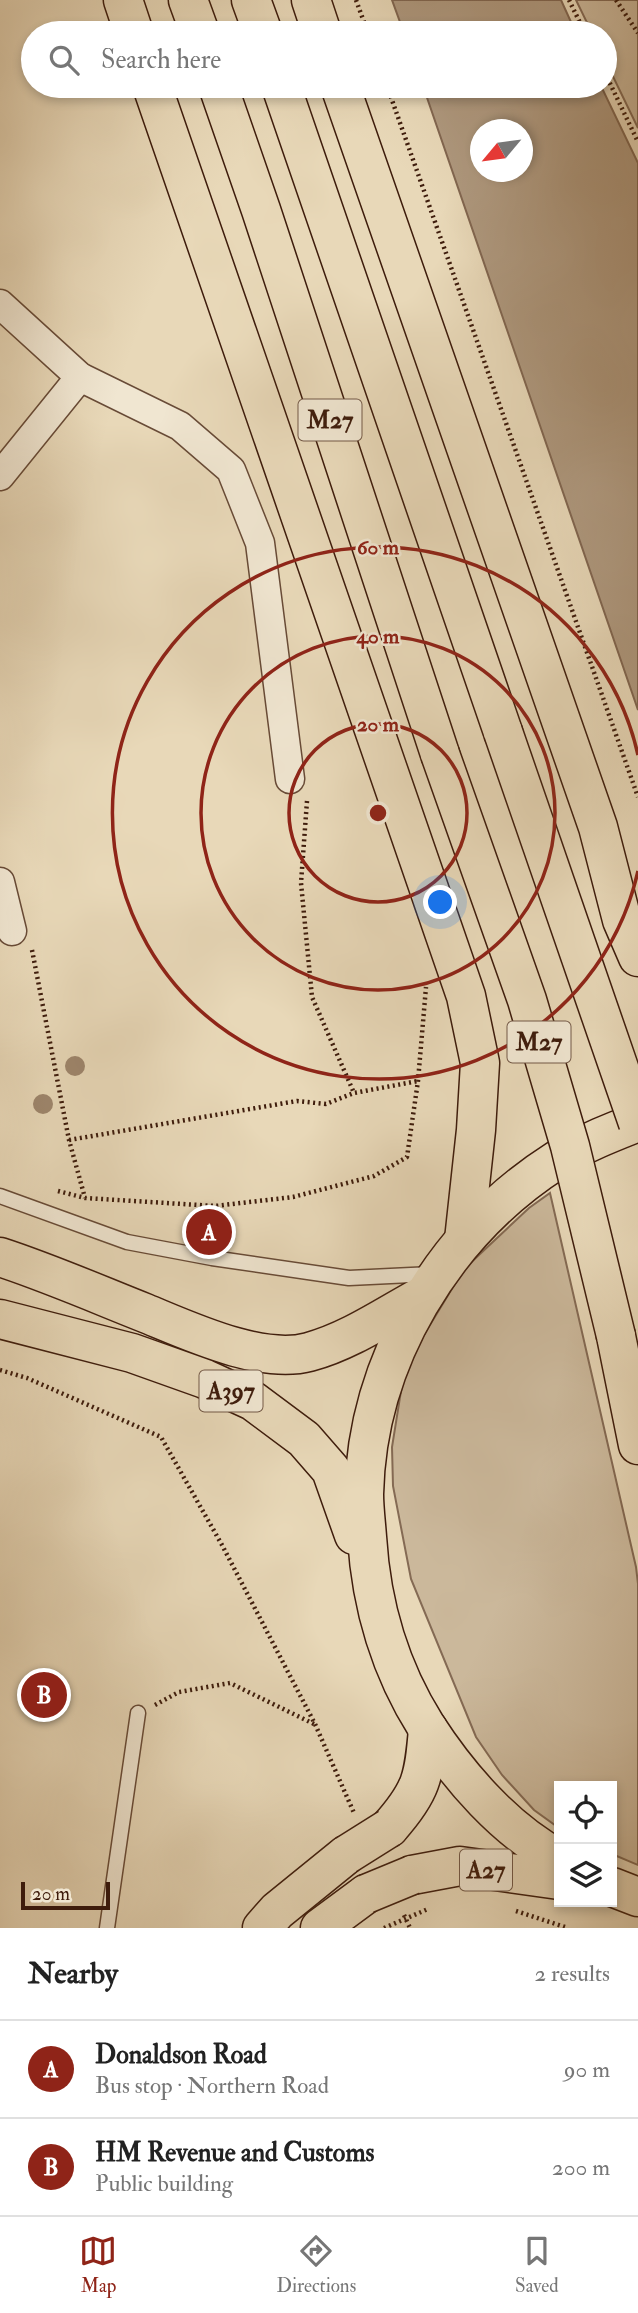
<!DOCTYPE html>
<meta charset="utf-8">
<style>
body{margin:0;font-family:"IM FELL Double Pica",serif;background:#f6f6f6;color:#222}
.controls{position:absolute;right:21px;bottom:21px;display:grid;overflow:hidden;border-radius:0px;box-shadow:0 4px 10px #0003}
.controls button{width:63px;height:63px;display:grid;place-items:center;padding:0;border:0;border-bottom:2px solid #e0e0e0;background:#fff;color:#222;font:35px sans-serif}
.compass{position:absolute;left:470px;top:119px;width:63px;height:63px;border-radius:50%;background:#fff;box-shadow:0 4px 10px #0003;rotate:241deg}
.scale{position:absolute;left:21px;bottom:18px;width:89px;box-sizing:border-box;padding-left:7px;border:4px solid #3e1c0c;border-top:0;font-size:19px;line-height:24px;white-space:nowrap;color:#3e1c0c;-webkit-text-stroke:5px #f0e6d1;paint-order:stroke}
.you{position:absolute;left:441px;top:903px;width:24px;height:24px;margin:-18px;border:5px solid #fff;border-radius:50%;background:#1a73e8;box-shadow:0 0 0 10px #1a73e833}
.badge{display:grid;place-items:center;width:46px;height:46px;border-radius:50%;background:#8f2418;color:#fff;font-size:23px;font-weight:700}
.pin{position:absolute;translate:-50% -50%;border:4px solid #fff;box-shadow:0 2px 7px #0006}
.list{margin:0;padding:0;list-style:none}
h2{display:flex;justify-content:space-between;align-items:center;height:91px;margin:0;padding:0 28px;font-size:30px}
h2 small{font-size:23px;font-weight:400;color:#767676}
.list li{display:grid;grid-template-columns:46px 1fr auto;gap:21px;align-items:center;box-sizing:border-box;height:98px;padding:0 28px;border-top:2px solid #e0e0e0}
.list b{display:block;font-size:26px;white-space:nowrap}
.list p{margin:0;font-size:23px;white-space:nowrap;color:#767676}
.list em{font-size:23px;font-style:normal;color:#767676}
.icon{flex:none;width:38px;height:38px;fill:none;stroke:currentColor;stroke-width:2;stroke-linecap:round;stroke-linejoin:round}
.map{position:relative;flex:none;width:638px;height:1928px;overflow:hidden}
.search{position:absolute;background:#fff;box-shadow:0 4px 10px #0003;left:21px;right:21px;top:21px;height:77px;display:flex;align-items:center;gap:18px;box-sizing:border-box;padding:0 24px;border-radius:38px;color:#767676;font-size:26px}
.sheet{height:287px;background:#fff}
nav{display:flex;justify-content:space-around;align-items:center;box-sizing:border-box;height:98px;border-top:2px solid #e0e0e0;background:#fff;font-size:19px;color:#767676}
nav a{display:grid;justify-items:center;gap:4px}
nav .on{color:#8f2418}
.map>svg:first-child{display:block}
</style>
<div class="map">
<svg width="638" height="1928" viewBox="0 0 638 1928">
<rect width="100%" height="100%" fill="#e8d8b8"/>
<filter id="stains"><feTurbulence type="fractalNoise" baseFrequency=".00286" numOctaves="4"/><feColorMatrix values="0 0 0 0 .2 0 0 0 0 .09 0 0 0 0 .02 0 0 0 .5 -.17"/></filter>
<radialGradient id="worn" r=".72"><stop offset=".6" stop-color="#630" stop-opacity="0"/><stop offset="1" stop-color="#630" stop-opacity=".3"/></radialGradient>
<g fill="#cbb89b" stroke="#846a54" stroke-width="2">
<path d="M576 0H638V128L605 60V33H592Z"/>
<path d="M550 1193 636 1567 638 1584V1865L612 1854V1786H559V1828L534 1810 502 1775 476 1737 411 1579 393 1486 392 1447 405 1366 464 1269 529 1208Z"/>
</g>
<g fill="#ae987e" stroke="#816650" stroke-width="2" fill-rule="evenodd">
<path d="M392 0H561L576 33H404Z"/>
<path d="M423 86H601L638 163V710ZM480 130H522V172H480Z"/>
</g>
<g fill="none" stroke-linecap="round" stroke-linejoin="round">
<defs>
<g id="service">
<path d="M0 1196 127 1242 212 1258 349 1278 432 1274"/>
<path d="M107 1928 138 1713"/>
</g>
<g id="minor">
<path d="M0 304 80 377 180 426 231 470 260 543 290 779"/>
<path d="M0 476 80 377"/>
<path d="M0 882 12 931"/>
</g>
<g id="primary">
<path d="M0 1257C49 1273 97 1294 145 1313 189 1331 261 1365 309 1352 350 1341 387 1315 424 1295"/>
<path d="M0 1319 132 1353 205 1379 253 1401 304 1439 331 1470 354 1535"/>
<path d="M389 1828C422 1791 424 1777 428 1729"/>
<path d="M559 1859C505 1830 459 1777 426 1726 390 1669 371 1603 367 1537 366 1523 364 1508 364 1494 367 1360 444 1232 557 1160 582 1144 610 1133 638 1122"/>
<path d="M412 1875 460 1866 559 1880"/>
<path d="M612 1887 638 1897"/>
<path d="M262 1928 277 1911 346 1855"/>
<path d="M320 1928 366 1894"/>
</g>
<g id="trunk">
<path d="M123 0 134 33"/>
<path d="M311 0 322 33"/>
<path d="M152 86 466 996 480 1063 476 1130 464 1240"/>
<path d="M340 86 598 827 622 920 638 957"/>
</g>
<g id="motorway">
<path d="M188 0 200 33"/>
<path d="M251 0 263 33"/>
<path d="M218 86 261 210 440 754"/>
<path d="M281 86 503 732"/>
<path d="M616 1336 638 1445"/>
</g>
</defs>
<use href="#service" stroke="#684b37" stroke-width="17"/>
<use href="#minor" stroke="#684b37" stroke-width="31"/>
<use href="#primary" stroke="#3e1c0c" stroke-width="41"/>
<use href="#trunk" stroke="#3e1c0c" stroke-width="41"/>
<use href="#motorway" stroke="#3e1c0c" stroke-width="41"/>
<g stroke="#3e1c0c" stroke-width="4.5" stroke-dasharray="2 3.5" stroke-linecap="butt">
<path d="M356 0 368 33"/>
<path d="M569 0 585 33"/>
<path d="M616 0 638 33"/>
<path d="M605 73 638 142"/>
<path d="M387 86 638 797"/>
<path d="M307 801 301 883 312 997 354 1093 418 1081"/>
<path d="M32 950 69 1140 85 1198"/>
<path d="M69 1140 297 1101 326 1104 354 1093"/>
<path d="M58 1191 85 1198 215 1206 293 1197 374 1176 407 1157 418 1081 426 987"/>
<path d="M0 1370 27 1378 161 1437 222 1545 315 1724 354 1813"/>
<path d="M155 1705 179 1692 230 1683 314 1724"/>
<path d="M516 1911 568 1928"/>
<path d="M404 1915 410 1928"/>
</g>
<use href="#service" stroke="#f0e6d1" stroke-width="14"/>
<use href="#minor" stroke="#f0e6d1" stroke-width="28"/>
<use href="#primary" stroke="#e8d8b8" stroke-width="38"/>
<use href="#trunk" stroke="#e8d8b8" stroke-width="38"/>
<use href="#motorway" stroke="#e8d8b8" stroke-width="38"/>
<defs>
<g id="primary-bridge">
<path d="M346 1855 389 1828"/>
<path d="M366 1894 412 1875"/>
</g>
<g id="motorway-bridge">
<path d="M503 732 638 1123"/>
<path d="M440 754 527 1000 570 1146 616 1336"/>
</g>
</defs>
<use href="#primary-bridge" stroke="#3e1c0c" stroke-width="41" stroke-linecap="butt"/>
<use href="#motorway-bridge" stroke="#3e1c0c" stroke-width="41" stroke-linecap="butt"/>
<path stroke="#3e1c0c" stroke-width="4.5" stroke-dasharray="2 3.5" stroke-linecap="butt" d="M384 1928 428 1909"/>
<use href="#primary-bridge" stroke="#e8d8b8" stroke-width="38"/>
<use href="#motorway-bridge" stroke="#e8d8b8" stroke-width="38"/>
</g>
<g fill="#9e866d">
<circle cx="75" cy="1066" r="10"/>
<circle cx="43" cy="1104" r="10"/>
</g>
<g fill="none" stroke="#8f2418" stroke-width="3.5">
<circle cx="378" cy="813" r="89"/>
<circle cx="378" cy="813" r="177"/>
<path d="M638 871A266 266 0 1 1 638 755"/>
</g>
<g text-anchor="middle" stroke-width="5" stroke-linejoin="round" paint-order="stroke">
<g fill="#f0e6d1" stroke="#735947" stroke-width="2">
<rect x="298.5" y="399.5" width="63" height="41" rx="5"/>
<rect x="507.5" y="1021.5" width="63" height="41" rx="5"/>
<rect x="199.5" y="1370.5" width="63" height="41" rx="5"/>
<rect x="460" y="1849.5" width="52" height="41" rx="5"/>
</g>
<g font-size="24" font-weight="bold" fill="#3e1c0c">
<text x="330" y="428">M27</text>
<text x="539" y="1050">M27</text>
<text x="231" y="1399">A397</text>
<text x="486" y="1878">A27</text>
</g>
</g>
<circle cx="378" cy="813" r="10" fill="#8f2418" stroke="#f0e6d1" stroke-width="3.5"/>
<g font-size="21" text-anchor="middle" font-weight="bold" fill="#8f2418" stroke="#f0e6d1" stroke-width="5" stroke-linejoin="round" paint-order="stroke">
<text x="378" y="554">60 m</text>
<text x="378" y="643">40 m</text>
<text x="378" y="731">20 m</text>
</g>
<rect width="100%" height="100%" filter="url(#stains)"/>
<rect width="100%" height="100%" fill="url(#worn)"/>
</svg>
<div class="controls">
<button><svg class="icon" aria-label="locate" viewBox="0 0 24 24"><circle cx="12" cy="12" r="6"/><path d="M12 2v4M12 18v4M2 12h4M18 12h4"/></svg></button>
<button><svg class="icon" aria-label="layers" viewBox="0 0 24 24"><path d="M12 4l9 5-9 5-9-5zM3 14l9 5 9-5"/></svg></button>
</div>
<svg class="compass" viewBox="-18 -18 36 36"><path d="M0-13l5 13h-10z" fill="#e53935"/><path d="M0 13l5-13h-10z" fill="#767676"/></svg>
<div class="scale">20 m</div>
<div class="you"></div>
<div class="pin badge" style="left:209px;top:1232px">A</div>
<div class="pin badge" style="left:44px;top:1695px">B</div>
<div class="search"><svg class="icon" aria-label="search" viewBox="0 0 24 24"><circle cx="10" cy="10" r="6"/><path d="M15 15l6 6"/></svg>Search here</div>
</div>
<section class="sheet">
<h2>Nearby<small>2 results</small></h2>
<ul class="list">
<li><span class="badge">A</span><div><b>Donaldson Road</b><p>Bus stop · Northern Road</p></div><em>90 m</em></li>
<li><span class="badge">B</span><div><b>HM Revenue and Customs</b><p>Public building</p></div><em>200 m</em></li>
</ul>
</section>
<nav>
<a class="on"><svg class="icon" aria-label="map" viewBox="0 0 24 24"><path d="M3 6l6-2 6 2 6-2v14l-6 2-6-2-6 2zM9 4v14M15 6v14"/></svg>Map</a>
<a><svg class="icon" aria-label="directions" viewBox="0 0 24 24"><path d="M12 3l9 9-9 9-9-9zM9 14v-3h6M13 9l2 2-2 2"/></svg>Directions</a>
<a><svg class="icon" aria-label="saved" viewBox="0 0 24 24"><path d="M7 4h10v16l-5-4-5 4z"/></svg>Saved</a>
</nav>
